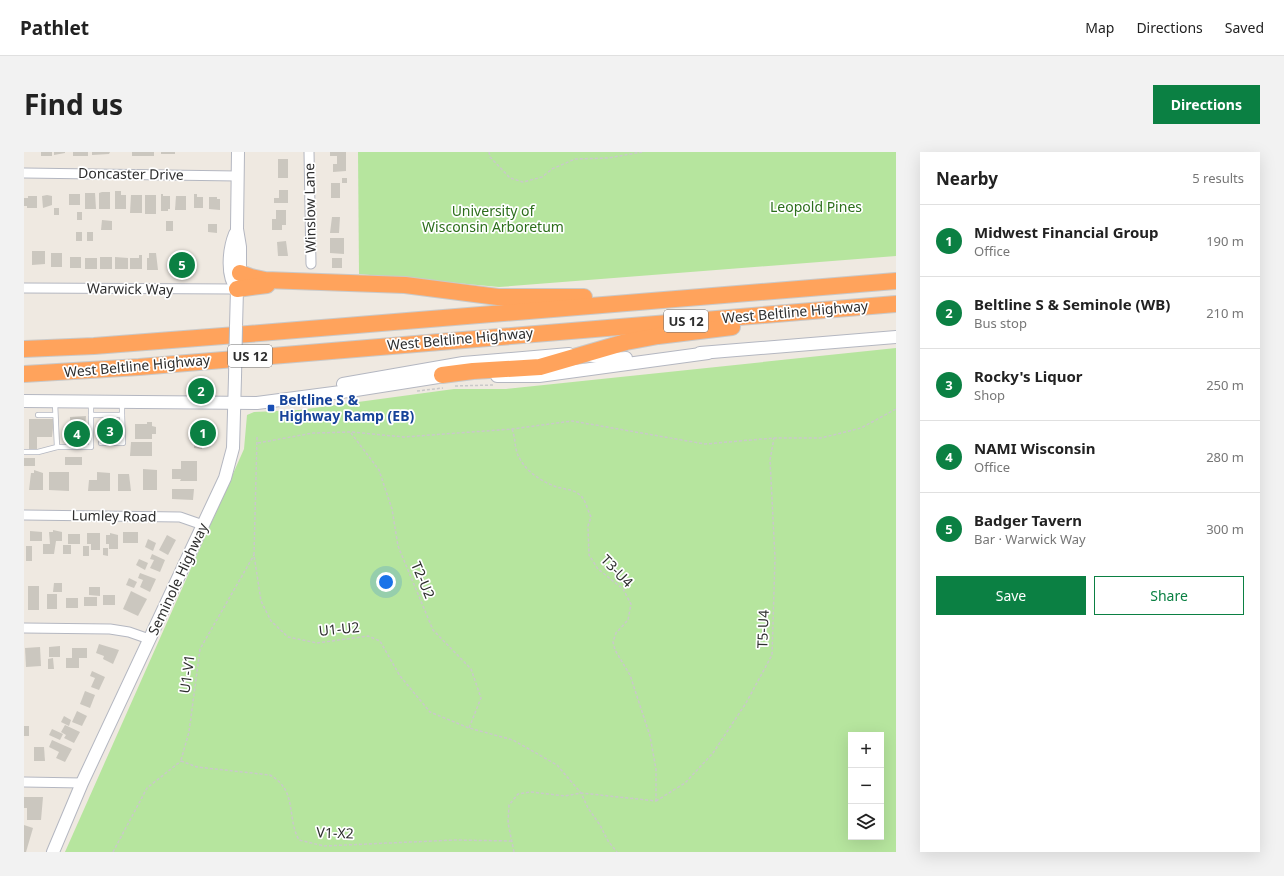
<!DOCTYPE html>
<meta charset="utf-8">
<style>
body{margin:0;font-family:"Noto Sans",sans-serif;background:#f2f2f2;color:#222}
.controls{position:absolute;right:12px;bottom:12px;display:grid;overflow:hidden;border-radius:0px;box-shadow:0 4px 16px #0002}
.controls button{width:36px;height:36px;display:grid;place-items:center;padding:0;border:0;border-bottom:1px solid #e0e0e0;background:#fff;color:#222;font:20px sans-serif}
.you{position:absolute;left:362px;top:430px;width:14px;height:14px;margin:-10px;border:3px solid #fff;border-radius:50%;background:#1a73e8;box-shadow:0 0 0 6px #1a73e833}
.badge{display:grid;place-items:center;width:26px;height:26px;border-radius:50%;background:#0b8043;color:#fff;font-size:13px;font-weight:700}
.pin{position:absolute;translate:-50% -50%;border:2px solid #fff;box-shadow:0 1px 4px #0006}
.list{margin:0;padding:0;list-style:none}
h2{display:flex;justify-content:space-between;align-items:center;height:52px;margin:0;padding:0 16px;font-size:17px}
h2 small{font-size:13px;font-weight:400;color:#767676}
.list li{display:grid;grid-template-columns:26px 1fr auto;gap:12px;align-items:center;box-sizing:border-box;height:72px;padding:0 16px;border-top:1px solid #e0e0e0}
.list b{display:block;font-size:15px;white-space:nowrap}
.list p{margin:0;font-size:13px;white-space:nowrap;color:#767676}
.list em{font-size:13px;font-style:normal;color:#767676}
.actions{display:flex;gap:8px;padding:12px 16px}
.actions a{flex:1;padding:9px 0;border:1px solid #0b8043;border-radius:0px;text-align:center;font-size:14px;color:#0b8043}
.actions .main{background:#0b8043;color:#fff}
.icon{flex:none;width:22px;height:22px;fill:none;stroke:currentColor;stroke-width:2;stroke-linecap:round;stroke-linejoin:round}
.map{position:relative;flex:none;width:872px;height:700px;overflow:hidden;border-radius:0px}
header{display:flex;align-items:center;gap:24px;box-sizing:border-box;height:56px;padding:0 20px;background:#fff;border-bottom:1px solid #e0e0e0}
header strong{font-size:19px}
nav{display:flex;gap:22px;margin-inline-start:auto;font-size:14px}
.intro{display:flex;align-items:center;justify-content:space-between;box-sizing:border-box;height:96px;padding:0 24px}
h1{margin:0;font-size:28px}
.button{padding:10px 18px;border-radius:0px;background:#0b8043;color:#fff;font-size:14px;font-weight:700}
main{display:flex;gap:24px;padding:0 24px}
aside{flex:1;background:#fff;border-radius:0px;box-shadow:0 4px 16px #0002}
.map>svg:first-child{display:block}
</style>
<header>
<strong>Pathlet</strong>
<nav><a>Map</a><a>Directions</a><a>Saved</a></nav>
</header>
<div class="intro"><h1>Find us</h1><a class="button">Directions</a></div>
<main>
<div class="map">
<svg width="872" height="700" viewBox="0 0 872 700">
<rect width="100%" height="100%" fill="#efe9e1"/>
<g fill="#b6e59e" fill-rule="evenodd">
<path d="M334 0H872V104L475 135 335 122Z"/>
<path d="M872 196V700H41L220 297 223 263 230 260 275 258 430 237H482ZM827 583H857V685H827Z"/>
</g>
<g fill="#cbc7bf">
<rect x="17" y="0" width="11" height="4"/>
<path d="M30 0H41V1L30 3Z"/>
<rect x="49" y="0" width="15" height="4"/>
<path d="M68 0H86L85 2 68 3Z"/>
<rect x="108" y="0" width="22" height="4"/>
<rect x="137" y="0" width="14" height="2"/>
<path d="M306 0H322V19L309 20V12H313V4H306Z"/>
<rect x="254" y="7" width="10" height="19"/>
<rect x="318" y="26" width="5" height="5"/>
<rect x="307" y="31" width="9" height="15"/>
<path d="M255 38H264V51H250V46H255Z"/>
<path d="M91 39H97V43H102V57H91Z"/>
<path d="M78 40H86V57H75V41Z"/>
<path d="M61 41H71L72 57H61Z"/>
<rect x="45" y="42" width="11" height="11"/>
<path d="M137 42H139V44H146V57H144V59H137Z"/>
<path d="M170 42H173V45H179V56H170Z"/>
<path d="M23 43 28 44V53L19 56 18 44Z"/>
<path d="M107 43H118V61H106Z"/>
<rect x="121" y="43" width="11" height="19"/>
<path d="M4 44H13V56H3V54H0V46H4Z"/>
<path d="M152 44H162V58H151Z"/>
<path d="M185 45H193V47H196V58L185 57Z"/>
<rect x="30" y="56" width="5" height="7"/>
<path d="M252 58H262V73H258V78H248V67H252Z"/>
<rect x="53" y="60" width="5" height="8"/>
<path d="M308 65H316L315 81H306Z"/>
<path d="M78 68 88 69V78H77Z"/>
<rect x="142" y="69" width="7" height="10"/>
<path d="M184 72H193V81L184 80Z"/>
<rect x="52" y="80" width="6" height="9"/>
<rect x="63" y="80" width="6" height="9"/>
<path d="M306 86H320V102L306 101Z"/>
<path d="M262 89 264 104H254L253 90Z"/>
<path d="M8 99H21V112L8 113Z"/>
<rect x="27" y="101" width="11" height="14"/>
<path d="M125 101H132L134 118H123V106H125Z"/>
<path d="M115 103H118V117H106V106H115Z"/>
<rect x="46" y="105" width="11" height="11"/>
<rect x="76" y="105" width="12" height="12"/>
<path d="M91 105 104 106V117H91Z"/>
<rect x="61" y="106" width="12" height="11"/>
<path d="M153 106H161V109L168 108V118H162V120L148 119 147 109 153 108Z"/>
<rect x="308" y="106" width="10" height="10"/>
<path d="M62 264 60 290 47 291 46 265Z"/>
<path d="M5 267H30L28 285H13V297H5Z"/>
<path d="M77 270H95V289L77 288Z"/>
<path d="M123 270H128V274L132 275V282H128V287H111V272H123Z"/>
<path d="M173 275H186V286H178V297L170 296V286H173Z"/>
<path d="M107 290H128V304H106Z"/>
<rect x="41" y="305" width="17" height="8"/>
<rect x="0" y="306" width="11" height="8"/>
<path d="M157 309H173V329H156L157 327H148V317H157Z"/>
<path d="M119 317 133 318V338H119Z"/>
<path d="M10 318 19 321V338H5L7 321H10Z"/>
<path d="M25 320H45V339L25 338Z"/>
<path d="M73 320 86 321V339H64L65 328H73Z"/>
<path d="M94 322H105L107 339H94Z"/>
<path d="M148 337H170L169 348 148 347Z"/>
<path d="M29 378 38 380V389H32L30 402H19V392H26L25 380H29Z"/>
<path d="M6 379 18 380V389H6Z"/>
<rect x="99" y="380" width="15" height="11"/>
<path d="M63 381H76V398H67V392H63Z"/>
<path d="M86 381 94 383V397H85V392H82V383H86Z"/>
<rect x="44" y="382" width="12" height="10"/>
<path d="M143 383 152 388 144 403 135 398Z"/>
<path d="M124 387 132 391 129 399 121 395Z"/>
<rect x="39" y="393" width="8" height="9"/>
<rect x="2" y="394" width="6" height="15"/>
<rect x="59" y="394" width="6" height="10"/>
<path d="M79 396H84V404L79 403Z"/>
<path d="M128 402 141 408 136 420 126 416 130 408 126 407Z"/>
<path d="M115 407 124 411 121 418 112 413Z"/>
<path d="M116 421 132 427 126 440 116 435 119 428 114 426Z"/>
<path d="M105 426 113 430 110 436 102 433Z"/>
<path d="M30 431H38V440H29Z"/>
<rect x="4" y="434" width="11" height="24"/>
<path d="M65 435H76V444L65 443Z"/>
<path d="M107 439 123 447 114 464 99 457Z"/>
<rect x="23" y="442" width="10" height="15"/>
<rect x="79" y="443" width="12" height="10"/>
<rect x="60" y="445" width="13" height="9"/>
<rect x="42" y="446" width="12" height="10"/>
<path d="M75 492 95 498 89 512 79 507 80 504 72 501Z"/>
<path d="M36 494V505H25V495Z"/>
<path d="M16 495 17 514 2 515 1 496Z"/>
<path d="M48 496H63V506H55V516H42V506H48Z"/>
<path d="M29 506 30 517H24V507Z"/>
<path d="M68 519 81 525 75 538 67 535 71 526 66 524Z"/>
<path d="M61 539 71 543 66 556 56 552Z"/>
<path d="M53 559 63 564 58 574 48 570Z"/>
<path d="M40 564 47 568 45 574 37 570Z"/>
<path d="M41 573 56 580 50 591 40 586 42 583 37 580Z"/>
<rect x="0" y="574" width="5" height="10"/>
<path d="M28 577 39 582 36 588 25 583Z"/>
<path d="M28 588 48 597 41 610 32 606 35 600 25 595Z"/>
<path d="M10 595H20L21 609H10Z"/>
<path d="M0 645H19L17 668H3V656H0Z"/>
<path d="M0 673 9 676 2 700H0Z"/>
</g>
<g fill="none" stroke-linecap="round" stroke-linejoin="round">
<defs>
<g id="lane">
<path d="M14 263H31"/>
<path d="M67 263H98V251"/>
<path d="M77 291H99L98 263"/>
<path d="M33 295H67V251"/>
<path d="M0 300H14L33 295 31 251"/>
</g>
<g id="street">
<path d="M285 0 287 112"/>
<path d="M0 21 213 24"/>
<path d="M0 136 213 137"/>
<path d="M0 363 156 365 179 373"/>
<path d="M0 476 86 477 105 480 125 487"/>
<path d="M0 630 58 631"/>
</g>
<g id="secondary">
<path d="M211 82C205 97 202 124 213 137"/>
<path d="M212 175 213 137 216 124V95L213 77 214 0"/>
<path d="M676 201 872 185"/>
<path d="M563 203 588 207 602 206"/>
<path d="M473 224H515L684 201"/>
<path d="M319 232 439 211 545 202"/>
<path d="M0 249 233 251 332 238 427 223"/>
<path d="M29 700 58 631 201 326 209 296 211 225"/>
</g>
<g id="highway">
<path d="M216 121 227 125 241 128 381 133 474 145H560"/>
<path d="M213 137 243 133"/>
<path d="M0 197 70 194 212 183 872 129"/>
<path d="M0 222 115 215 872 152"/>
<path d="M418 223 449 219 516 215 602 190 634 184 708 175"/>
</g>
</defs>
<use href="#lane" stroke="#b4b7c1" stroke-width="6"/>
<use href="#street" stroke="#b4b7c1" stroke-width="11"/>
<use href="#secondary" stroke="#b4b7c1" stroke-width="14"/>
<use href="#highway" stroke="#c9c9c9" stroke-width="18"/>
<g stroke="#c9c9c9" stroke-width="1.5" stroke-dasharray="3 2" stroke-linecap="butt">
<path d="M465 0 466 5 486 26 499 30 518 25 528 17 551 7 584 6 618 0"/>
<path d="M431 234 469 233"/>
<path d="M393 239 419 236"/>
<path d="M488 277C492 287 490 298 496 307 503 320 517 329 530 334 540 338 550 336 558 345 562 350 564 359 567 365L564 374 565 403 574 417 599 437 607 452 604 468 592 481 589 490 591 498 606 523 626 584 632 617V649"/>
<path d="M327 281 355 318 368 357 374 394 409 478 447 517 457 546 445 576"/>
<path d="M233 285 230 403 237 449 247 469 264 485 293 491 344 484 356 489 376 524 406 560 445 576 489 588 533 613 557 641 564 656 576 673 584 689 593 700"/>
<path d="M234 291 289 281 327 280 380 285 488 277 548 269 681 292 750 286H797L837 276 872 257"/>
<path d="M157 608 165 580 176 497 230 403"/>
<path d="M157 609 173 615 246 623C274 639 262 664 275 688L300 694 431 688 488 689"/>
<path d="M632 649 661 631 689 601 722 551 748 503 751 406 746 308 750 286"/>
<path d="M89 700 123 636 157 609"/>
<path d="M490 700 484 671 485 653 494 642 507 640 541 644 557 641 632 649"/>
</g>
<use href="#lane" stroke="#fff" stroke-width="4.5"/>
<use href="#street" stroke="#fff" stroke-width="9"/>
<use href="#secondary" stroke="#fff" stroke-width="12"/>
<use href="#highway" stroke="#ffa35c" stroke-width="16"/>
<defs>
<path id="secondary-bridge" d="M211 225 212 175"/>
</defs>
<use href="#secondary-bridge" stroke="#b4b7c1" stroke-width="14" stroke-linecap="butt"/>
<use href="#secondary-bridge" stroke="#fff" stroke-width="12"/>
</g>
<rect fill="#1a4fb4" stroke="#fff" stroke-width="1.5" x="243" y="252" width="8" height="8" rx="2"/>
<g text-anchor="middle" stroke-width="3.5" stroke-linejoin="round" paint-order="stroke">
<g fill="#fff" stroke="#6d6d6d" stroke-width="1">
<rect x="640" y="158" width="44" height="22" rx="3"/>
<rect x="204" y="193" width="44" height="22" rx="3"/>
</g>
<g font-size="13" font-weight="bold" fill="#2e2e2e">
<text x="662" y="174">US 12</text>
<text x="226" y="209">US 12</text>
</g>
<g font-size="14" fill="#2e2e2e" stroke="#fff">
<text transform="translate(107 22) rotate(1)" y="5">Doncaster Drive</text>
<text transform="translate(286 56) rotate(-91)" y="5">Winslow Lane</text>
<text transform="translate(106 137) rotate(1)" y="5">Warwick Way</text>
<text transform="translate(771 160) rotate(-5)" y="5">West Beltline Highway</text>
<text transform="translate(436 187) rotate(-5)" y="5">West Beltline Highway</text>
<text transform="translate(113 214) rotate(-5)" y="5">West Beltline Highway</text>
<text transform="translate(90 364) rotate(1)" y="5">Lumley Road</text>
<text transform="translate(593 419) rotate(46)" y="5">T3-U4</text>
<text transform="translate(154 427) rotate(-65)" y="5">Seminole Highway</text>
<text transform="translate(399 428) rotate(67)" y="5">T2-U2</text>
<text transform="translate(315 477) rotate(-6)" y="5">U1-U2</text>
<text transform="translate(739 477) rotate(-88)" y="5">T5-U4</text>
<text transform="translate(163 522) rotate(-82)" y="5">U1-V1</text>
<text transform="translate(311 681) rotate(2)" y="5">V1-X2</text>
</g>
<g font-size="14" fill="#2c6e1b" stroke="#fff">
<text x="792" y="60">Leopold Pines</text>
<text x="469" y="64">University of<tspan x="469" dy="16">Wisconsin Arboretum</tspan></text>
</g>
<g font-size="14" font-weight="bold" fill="#164399" stroke="#fff" text-anchor="start">
<text x="255" y="253">Beltline S &amp;<tspan x="255" dy="16">Highway Ramp (EB)</tspan></text>
</g>
</g>
</svg>
<div class="controls">
<button>+</button>
<button>−</button>
<button><svg class="icon" aria-label="layers" viewBox="0 0 24 24"><path d="M12 4l9 5-9 5-9-5zM3 14l9 5 9-5"/></svg></button>
</div>
<div class="you"></div>
<div class="pin badge" style="left:179px;top:281px">1</div>
<div class="pin badge" style="left:177px;top:239px">2</div>
<div class="pin badge" style="left:86px;top:279px">3</div>
<div class="pin badge" style="left:53px;top:282px">4</div>
<div class="pin badge" style="left:158px;top:113px">5</div>
</div>
<aside>
<h2>Nearby<small>5 results</small></h2>
<ul class="list">
<li><span class="badge">1</span><div><b>Midwest Financial Group</b><p>Office</p></div><em>190 m</em></li>
<li><span class="badge">2</span><div><b>Beltline S &amp; Seminole (WB)</b><p>Bus stop</p></div><em>210 m</em></li>
<li><span class="badge">3</span><div><b>Rocky's Liquor</b><p>Shop</p></div><em>250 m</em></li>
<li><span class="badge">4</span><div><b>NAMI Wisconsin</b><p>Office</p></div><em>280 m</em></li>
<li><span class="badge">5</span><div><b>Badger Tavern</b><p>Bar · Warwick Way</p></div><em>300 m</em></li>
</ul>
<div class="actions"><a class="main">Save</a><a>Share</a></div>
</aside>
</main>
